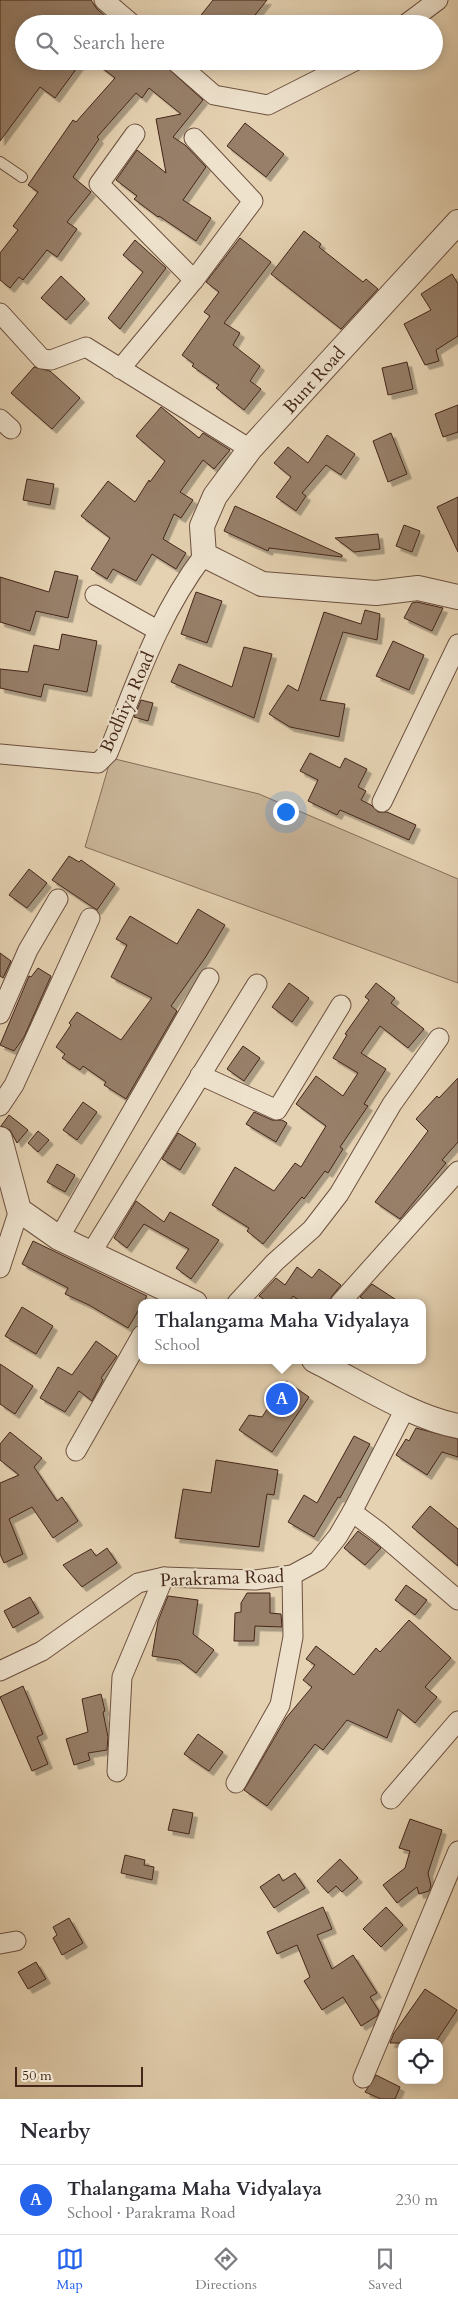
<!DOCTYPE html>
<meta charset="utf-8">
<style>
body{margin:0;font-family:Cardo,serif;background:#f2f2f3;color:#2b2b33}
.controls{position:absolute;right:15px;bottom:15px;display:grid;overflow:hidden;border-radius:10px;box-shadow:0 2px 12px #0003}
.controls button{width:45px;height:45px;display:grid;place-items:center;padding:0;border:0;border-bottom:1px solid #e1e1e2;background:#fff;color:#2b2b33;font:25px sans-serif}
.scale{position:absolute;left:15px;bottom:12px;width:128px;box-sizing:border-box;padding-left:5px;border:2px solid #432519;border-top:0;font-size:14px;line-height:18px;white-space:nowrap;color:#432519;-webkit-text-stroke:4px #eee2cd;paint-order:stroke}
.you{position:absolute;left:285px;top:811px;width:18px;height:18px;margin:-12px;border:4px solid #fff;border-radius:50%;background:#1a73e8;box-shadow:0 0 0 8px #1a73e833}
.badge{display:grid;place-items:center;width:32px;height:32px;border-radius:50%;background:#2563eb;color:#fff;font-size:16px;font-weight:700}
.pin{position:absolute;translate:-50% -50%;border:2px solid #fff;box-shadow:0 1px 5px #0006}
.popup{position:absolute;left:138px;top:1299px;width:288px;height:65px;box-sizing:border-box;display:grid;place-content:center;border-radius:10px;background:#fff;filter:drop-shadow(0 1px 4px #0005);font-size:16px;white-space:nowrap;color:#7c7c81}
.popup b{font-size:19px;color:#2b2b33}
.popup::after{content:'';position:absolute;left:50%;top:100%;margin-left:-10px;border:10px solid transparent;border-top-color:#fff}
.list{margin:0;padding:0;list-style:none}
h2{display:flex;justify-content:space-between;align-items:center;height:65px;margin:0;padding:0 20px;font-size:21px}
h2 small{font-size:16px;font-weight:400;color:#7c7c81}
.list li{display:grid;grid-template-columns:32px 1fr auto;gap:15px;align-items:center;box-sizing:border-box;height:70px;padding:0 20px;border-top:1px solid #e1e1e2}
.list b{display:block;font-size:19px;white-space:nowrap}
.list p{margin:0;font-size:16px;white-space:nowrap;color:#7c7c81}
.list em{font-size:16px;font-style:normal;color:#7c7c81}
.icon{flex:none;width:28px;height:28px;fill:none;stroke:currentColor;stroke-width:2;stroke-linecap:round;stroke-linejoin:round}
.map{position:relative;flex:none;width:458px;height:2099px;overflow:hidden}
.search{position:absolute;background:#fff;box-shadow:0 2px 12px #0003;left:15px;right:15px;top:15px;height:55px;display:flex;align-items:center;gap:12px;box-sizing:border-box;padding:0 18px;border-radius:28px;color:#7c7c81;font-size:19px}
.sheet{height:135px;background:#fff}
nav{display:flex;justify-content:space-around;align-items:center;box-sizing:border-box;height:70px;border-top:1px solid #e1e1e2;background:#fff;font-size:14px;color:#7c7c81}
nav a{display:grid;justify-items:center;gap:2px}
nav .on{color:#2563eb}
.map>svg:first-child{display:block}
</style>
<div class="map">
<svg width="458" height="2099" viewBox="0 0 458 2099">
<defs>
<filter id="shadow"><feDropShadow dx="4.5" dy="4.5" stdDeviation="0" flood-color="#0004"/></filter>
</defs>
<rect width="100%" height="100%" fill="#e5d2b2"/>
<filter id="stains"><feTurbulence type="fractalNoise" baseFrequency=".004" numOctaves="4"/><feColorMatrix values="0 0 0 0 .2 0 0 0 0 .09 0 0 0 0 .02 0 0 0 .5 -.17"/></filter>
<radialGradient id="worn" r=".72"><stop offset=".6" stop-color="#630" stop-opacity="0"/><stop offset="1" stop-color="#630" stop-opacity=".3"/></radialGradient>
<path fill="#c9b598" stroke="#866d58" d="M111 758 259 794 458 879V983L85 847Z"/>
<g fill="#977f69" stroke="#432519" filter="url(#shadow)">
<path d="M0 0H91L97 9 114 24H24V61H82L55 98 40 87 0 141Z"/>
<path d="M213 0H267L248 24H194Z"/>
<path d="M93 61H160L203 100 173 137 185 145 206 167 183 200 211 218 196 241 159 216 158 217 134 199 137 196 116 180 137 150 166 173 156 119 181 114 149 88 142 98 136 93 97 137 99 139 73 177 91 192 67 222 77 229 57 257 47 250 23 280 19 277 10 288 0 280V253L18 230 13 226 38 192 28 185 73 120 76 122 115 78Z"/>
<path d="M245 123 284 154 266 177 227 146Z"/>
<path d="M304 231 321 244 319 247 363 282 366 279 378 289 341 329 271 274Z"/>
<path d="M240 238 271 262 224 323 240 333 233 345 260 366 250 381 261 389 244 410 216 388 219 385 192 366 194 364 182 355 210 316 204 312 219 292 206 282Z"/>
<path d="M135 240 166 268 120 329 108 318 143 272 123 255Z"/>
<path d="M452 274 458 284V336L436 350 439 361 425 365 404 324 431 310 421 294Z"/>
<path d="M61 276 85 299 66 320 41 298Z"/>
<path d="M407 362 413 389 388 395 382 368Z"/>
<path d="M34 367 50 371 80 398 52 429 11 393Z"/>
<path d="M458 405V432L443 437 435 414Z"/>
<path d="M161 407 199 438 203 433 230 450 214 469 203 460 180 492 193 500 181 518 174 514 163 539 186 553 176 569 152 554 136 581 113 569 107 579 91 569 110 538 81 516 108 481 135 502 149 480 150 482 165 461 136 436Z"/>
<path d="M391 433 407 474 388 482 373 441Z"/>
<path d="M327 435 355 454 341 475 326 465 302 493 306 496 296 511 276 497 291 477 274 463 288 447 308 463Z"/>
<path d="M27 479 54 484 50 505 23 500Z"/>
<path d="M458 497V552L437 507Z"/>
<path d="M235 506 342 555V557L269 548 268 551 224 531Z"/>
<path d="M404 525 420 531 412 552 396 546Z"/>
<path d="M378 534 380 549 354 552 335 538Z"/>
<path d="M55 571 78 576 68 618 36 611 30 631 0 622V577L49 592Z"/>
<path d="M196 592 222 601 207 643 181 634Z"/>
<path d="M417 602 443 608 432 631 404 618 412 603Z"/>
<path d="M365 610 380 614 377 640 343 632 320 700 345 704 339 737 290 727 269 714 288 685 298 691 324 612 361 624Z"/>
<path d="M62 634 97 641 87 692 44 684 41 697 0 688V669L28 672 34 645 59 650Z"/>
<path d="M393 641 424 655 409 690 376 676Z"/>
<path d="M244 647 272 654 254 718 171 682 179 664 232 687Z"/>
<path d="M141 700 153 703 148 721 134 717Z"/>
<path d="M310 753 340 768 345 758 367 769 358 787 366 791 361 800 371 805 378 812H387L416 825 409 840 340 810 337 815 308 801 318 780 300 771Z"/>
<path d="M69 856 79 862 81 860 115 884 97 910 52 880Z"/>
<path d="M29 869 47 883 27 908 9 895Z"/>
<path d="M198 909 225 925 205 958 171 1006 177 1011 126 1099 104 1085 106 1082 83 1066 80 1070 62 1058 65 1054 56 1047 71 1025 69 1023 77 1012 121 1040 152 998 111 977 127 945 116 939 130 916 177 944Z"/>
<path d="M0 953 11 961 3 978 0 976Z"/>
<path d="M38 968 51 976 24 1037 14 1051 0 1045 29 976 31 977Z"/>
<path d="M289 983 309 998 292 1022 272 1007Z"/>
<path d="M376 983 395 998 391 1003 424 1029 408 1048 380 1026 361 1053 386 1069 364 1104 368 1106 340 1147 343 1149 328 1173 325 1171 304 1199 302 1197 263 1244 247 1231 249 1228 212 1205 235 1167 274 1191 295 1163 301 1167 326 1126 296 1104 316 1076 343 1096 358 1073 333 1058 347 1035 345 1034 369 1000 365 997Z"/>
<path d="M243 1046 260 1058 244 1081 227 1069Z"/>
<path d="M458 1078V1142L442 1160 446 1163 400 1219 375 1202 428 1131 416 1119 437 1096 439 1098Z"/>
<path d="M83 1102 97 1112 77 1140 63 1130Z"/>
<path d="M254 1112 272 1120H282L287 1123 276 1142 246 1124Z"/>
<path d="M9 1115 28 1130 17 1143 10 1130 1 1126Z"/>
<path d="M38 1131 49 1140 38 1152 28 1143Z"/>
<path d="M178 1133 196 1144 180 1170 162 1159Z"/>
<path d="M57 1164 75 1175 65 1192 47 1182Z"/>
<path d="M136 1201 164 1222 170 1212 219 1240 191 1279 176 1268 189 1249 144 1224 127 1248 114 1238Z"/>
<path d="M33 1241 147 1296 128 1328 89 1305 65 1294 68 1288 22 1264Z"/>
<path d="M297 1267 312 1278 319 1269 341 1285 332 1296 329 1303H303L293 1296 288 1303H269L259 1296 276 1278 285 1285Z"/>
<path d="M372 1284 401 1303H369L360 1297Z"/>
<path d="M22 1307 53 1326 36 1354 5 1336Z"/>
<path d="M96 1341 117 1356 101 1378 103 1380 92 1401 79 1391 65 1412 40 1398 58 1367 72 1375Z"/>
<path d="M0 1364 33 1386 15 1414 0 1404Z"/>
<path d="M286 1381 309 1397 272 1452 239 1430 249 1415 262 1417Z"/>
<path d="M416 1428 458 1439V1457L442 1452 427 1475 396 1455 406 1439 409 1441Z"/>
<path d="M10 1432 42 1458 34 1467 57 1501 62 1497 78 1521 53 1538 32 1507 9 1519 23 1554 4 1563 0 1554V1483L19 1475 0 1460V1444Z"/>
<path d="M354 1436 370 1444 340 1498 338 1497 314 1537 288 1522 304 1495 317 1503Z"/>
<path d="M216 1460 278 1470 274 1495 267 1494 259 1547 175 1538 183 1489 211 1493Z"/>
<path d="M430 1506 458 1529V1566L412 1527Z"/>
<path d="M358 1531 381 1548 365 1565 344 1548Z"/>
<path d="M107 1548 117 1563 82 1587 63 1565 91 1549 96 1556Z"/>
<path d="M406 1585 427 1600 415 1615 395 1600Z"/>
<path d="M247 1593H270V1613L281 1614 282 1627 255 1626 254 1641H234L235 1613 241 1612V1603Z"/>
<path d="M168 1596 198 1600 193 1634 214 1650 196 1673 179 1660 152 1656 158 1621Z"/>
<path d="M30 1597 39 1613 13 1628 4 1611Z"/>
<path d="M409 1620 451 1658 425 1687 437 1697 415 1723 398 1709 387 1738 347 1720 323 1750 315 1744 267 1806 244 1790 286 1718 312 1687 303 1680 315 1665 306 1659 316 1646 354 1675 376 1648 380 1652Z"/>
<path d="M23 1686 43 1734 37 1737 48 1764 32 1771 0 1697Z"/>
<path d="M101 1694 105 1711 103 1712 108 1737 107 1750 88 1753 90 1760 74 1765 66 1739 88 1732 82 1699Z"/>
<path d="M198 1734 223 1752 209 1771 184 1754Z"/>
<path d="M173 1809 193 1813 189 1834 168 1830Z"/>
<path d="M410 1819 442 1830 428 1873 431 1886 429 1891 419 1894 417 1887 397 1903 383 1885 405 1868 410 1851 399 1848Z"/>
<path d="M125 1855 145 1860 144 1865 154 1867 152 1880 121 1873Z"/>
<path d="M340 1859 358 1878 342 1892 336 1886 328 1893 317 1881Z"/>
<path d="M295 1873 305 1888 274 1908 260 1887 279 1874 283 1881Z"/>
<path d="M323 1907 332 1929 317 1935 332 1969 353 1955 377 1993 370 1997 379 2011 377 2016 361 2026 343 1997 322 2010 304 1981 310 1977 297 1945 277 1954 267 1932Z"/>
<path d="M386 1907 403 1925 381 1947 363 1929Z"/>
<path d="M69 1918 83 1943 62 1955 53 1938 57 1935 53 1927Z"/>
<path d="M36 1962 46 1979 28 1989 18 1972Z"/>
<path d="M425 1989 457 2010 435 2043H390L394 2033Z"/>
<path d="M376 2075 400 2087 395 2099H381L365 2092Z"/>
</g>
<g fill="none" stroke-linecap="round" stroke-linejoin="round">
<defs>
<path id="service" d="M0 162 22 177"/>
<g id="minor">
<path d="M104 0 132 24"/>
<path d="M406 24 438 0"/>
<path d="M175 61 214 95 268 105 355 61"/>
<path d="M135 134 99 184 194 280"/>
<path d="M0 313 42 359 51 360 86 347 250 449"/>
<path d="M120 369 194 280 253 201 194 138"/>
<path d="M0 419 11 429"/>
<path d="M95 595 157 630"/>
<path d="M0 754 98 763 108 753C136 684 158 615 204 555"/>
<path d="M382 802 458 644"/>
<path d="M0 1014 28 950 58 899"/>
<path d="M200 1075 277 1110 341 1005"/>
<path d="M0 1106 14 1085 90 918"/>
<path d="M59 1238 209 978"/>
<path d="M91 1253 257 984"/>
<path d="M0 1268 19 1210"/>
<path d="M237 1303 275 1262 312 1229 339 1194 392 1104 439 1038"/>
<path d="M340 1303 458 1171"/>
<path d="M76 1451 142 1335"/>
<path d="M352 1512 379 1532 458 1600"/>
<path d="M0 1671 42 1651 138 1583 164 1577 255 1580 292 1575 318 1561 338 1536 352 1512 406 1407"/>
<path d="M117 1772 122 1677 164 1577"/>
<path d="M236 1783 280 1705 293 1637 292 1575"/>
<path d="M391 1799 458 1721"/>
<path d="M0 1944 16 1941"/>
<path d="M363 2078 458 1851"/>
</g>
<g id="tertiary">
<path d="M458 222 250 449 215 496 202 526 204 555 262 584 376 593 418 588 458 597"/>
<path d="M0 1139 19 1210 59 1238 195 1303"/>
<path d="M314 1360C356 1381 413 1418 458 1426"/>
</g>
</defs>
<use href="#service" stroke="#6c503f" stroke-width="12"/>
<use href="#minor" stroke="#6c503f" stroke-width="21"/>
<use href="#tertiary" stroke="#6c503f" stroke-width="26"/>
<use href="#service" stroke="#eee2cd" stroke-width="10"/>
<use href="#minor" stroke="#eee2cd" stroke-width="19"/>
<use href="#tertiary" stroke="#eee2cd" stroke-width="24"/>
</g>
<g text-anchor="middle" stroke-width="4.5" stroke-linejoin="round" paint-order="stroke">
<g font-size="18" fill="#432519" stroke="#eee2cd">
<text transform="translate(314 380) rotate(-48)" y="6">Bunt Road</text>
<text transform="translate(127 702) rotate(-66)" y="6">Bodhiya Road</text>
<text transform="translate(222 1578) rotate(-2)" y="6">Parakrama Road</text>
</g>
</g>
<rect width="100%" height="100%" filter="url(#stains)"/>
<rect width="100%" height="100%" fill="url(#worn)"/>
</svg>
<div class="controls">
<button><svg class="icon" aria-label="locate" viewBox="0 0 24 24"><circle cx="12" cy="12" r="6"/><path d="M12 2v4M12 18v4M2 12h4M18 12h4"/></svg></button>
</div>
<div class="scale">50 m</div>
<div class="you"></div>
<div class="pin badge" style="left:282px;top:1399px">A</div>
<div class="popup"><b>Thalangama Maha Vidyalaya</b>School</div>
<div class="search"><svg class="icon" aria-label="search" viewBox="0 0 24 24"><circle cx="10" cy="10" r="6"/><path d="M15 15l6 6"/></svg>Search here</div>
</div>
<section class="sheet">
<h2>Nearby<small></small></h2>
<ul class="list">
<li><span class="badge">A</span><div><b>Thalangama Maha Vidyalaya</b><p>School · Parakrama Road</p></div><em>230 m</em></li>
</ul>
</section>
<nav>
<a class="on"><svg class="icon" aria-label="map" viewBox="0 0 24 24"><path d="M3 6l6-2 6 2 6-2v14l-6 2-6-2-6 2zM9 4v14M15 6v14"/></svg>Map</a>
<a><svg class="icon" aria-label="directions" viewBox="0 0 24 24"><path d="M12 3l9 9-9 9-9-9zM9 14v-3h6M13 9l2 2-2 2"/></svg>Directions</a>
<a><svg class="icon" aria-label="saved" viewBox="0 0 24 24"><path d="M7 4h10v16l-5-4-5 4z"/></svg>Saved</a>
</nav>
